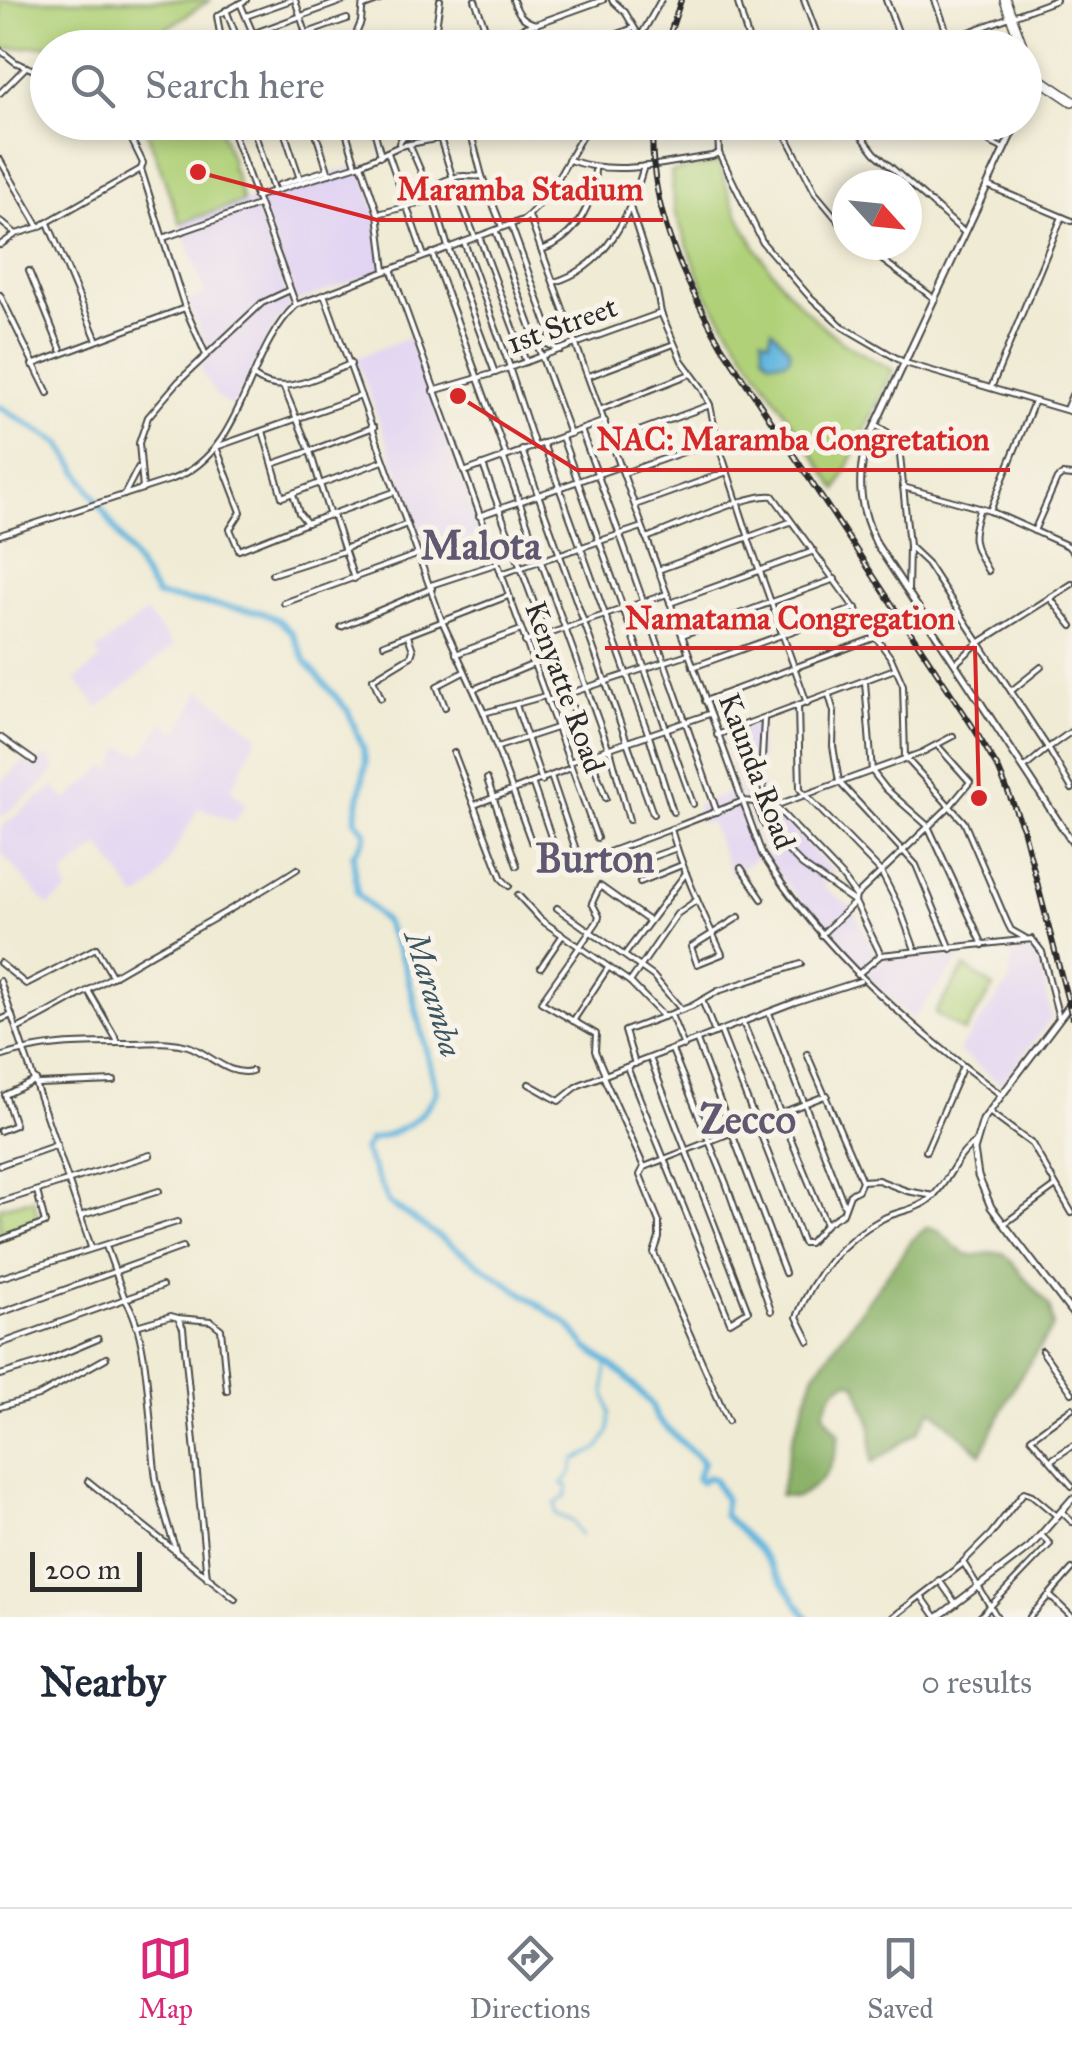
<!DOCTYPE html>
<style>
body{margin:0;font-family:"IM FELL Great Primer",serif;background:#f2f2f3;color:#1f2937}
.compass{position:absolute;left:832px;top:170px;width:90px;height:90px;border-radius:50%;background:#fff;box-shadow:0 5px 15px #0003;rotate:117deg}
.scale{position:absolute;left:30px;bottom:25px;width:112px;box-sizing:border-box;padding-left:10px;border:5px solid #2b2b2b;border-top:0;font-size:28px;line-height:35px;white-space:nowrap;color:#2b2b2b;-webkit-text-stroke:8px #f7f3e8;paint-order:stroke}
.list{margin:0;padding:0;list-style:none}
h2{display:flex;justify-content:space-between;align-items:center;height:130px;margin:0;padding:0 40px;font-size:42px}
h2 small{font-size:32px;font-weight:400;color:#747a83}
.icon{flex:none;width:55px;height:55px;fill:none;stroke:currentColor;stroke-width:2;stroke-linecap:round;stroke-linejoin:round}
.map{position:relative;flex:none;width:1072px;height:1617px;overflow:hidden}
.search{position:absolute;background:#fff;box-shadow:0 5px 15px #0003;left:30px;right:30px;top:30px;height:110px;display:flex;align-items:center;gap:25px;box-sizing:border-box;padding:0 35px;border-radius:55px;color:#747a83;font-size:38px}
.sheet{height:290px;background:#fff}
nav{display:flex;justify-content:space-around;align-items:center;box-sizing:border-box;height:140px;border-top:2px solid #e0e1e3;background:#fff;font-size:28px;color:#747a83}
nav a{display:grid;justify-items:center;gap:5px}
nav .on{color:#db2777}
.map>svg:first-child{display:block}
</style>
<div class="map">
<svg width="1072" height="1617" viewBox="0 0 1072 1617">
<rect width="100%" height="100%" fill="#f7f3e8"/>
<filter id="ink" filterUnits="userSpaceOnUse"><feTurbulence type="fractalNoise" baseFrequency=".01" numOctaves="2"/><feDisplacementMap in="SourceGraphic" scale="20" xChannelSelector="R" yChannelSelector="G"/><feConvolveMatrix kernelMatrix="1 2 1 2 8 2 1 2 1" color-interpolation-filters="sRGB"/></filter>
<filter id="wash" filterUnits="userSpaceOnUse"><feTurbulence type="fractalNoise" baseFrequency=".0048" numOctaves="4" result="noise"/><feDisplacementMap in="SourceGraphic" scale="40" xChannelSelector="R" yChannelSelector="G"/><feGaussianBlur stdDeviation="2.25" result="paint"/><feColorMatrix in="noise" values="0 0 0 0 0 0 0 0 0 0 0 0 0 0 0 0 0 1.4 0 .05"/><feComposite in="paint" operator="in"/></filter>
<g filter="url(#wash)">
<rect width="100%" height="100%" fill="#f0ebd4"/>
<g fill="#e2d4f3">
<path d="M363 164 381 235 383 270 296 302 257 197Z"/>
<path d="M252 199 291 306 278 320 233 407 217 397 200 368 210 354 187 302 205 293 180 223Z"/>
<path d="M409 337 482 536 432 564 356 358Z"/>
<path d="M146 612 173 646 99 708 76 680 101 659 96 651Z"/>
<path d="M201 690 258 735 231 789 246 803 235 822 199 807 157 882 138 899 100 845 64 874 67 892 48 906 0 851V828L54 786 67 800 105 767 113 769 122 747 142 754 163 722 177 733Z"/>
<path d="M756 724 760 729 759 766 764 801 834 872 822 886 853 908 877 955 859 970 772 867 743 799 723 735Z"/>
<path d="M46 756 56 769 43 784 0 818V783L23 761 31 767Z"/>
<path d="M736 790 758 857 731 875 710 821 702 824 696 805Z"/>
<path d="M1025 946 1036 948 1052 1018 1001 1084 958 1051 1010 981 1012 947Z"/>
<path d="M966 951 912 1020 863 973 886 957Z"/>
</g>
<g fill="#b1d179" stroke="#6e7e52" stroke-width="2.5">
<path d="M0 0H210L148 40 108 25 96 42 2 49Z"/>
<path d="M144 123H218L232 161 231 169 234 170 243 202 180 223Z"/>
<path d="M719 163C739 233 780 294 839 339 855 351 875 360 893 370L837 490 706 294 675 212 671 172Z"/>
<path d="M965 967 994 987 964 1032 935 1013Z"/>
<path d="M33 1199 40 1222 0 1235V1207Z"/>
</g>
<path fill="#8cb369" stroke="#5c6f4a" stroke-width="2.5" d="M926 1228C945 1228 949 1247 966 1254 980 1259 992 1248 1005 1254L1050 1307 1053 1327 1016 1383 981 1454 932 1409 918 1432 872 1463 871 1425 856 1384 848 1381C834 1387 828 1398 824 1413L839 1434C834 1469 826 1482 795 1498L780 1495 791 1443 815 1373 913 1239Z"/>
<path fill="#63b6de" stroke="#477084" stroke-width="2.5" d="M772 329 790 350V357L784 361H770L763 354 762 337 769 341Z"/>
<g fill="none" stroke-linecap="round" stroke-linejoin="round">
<path stroke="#63b6de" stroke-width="2.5" d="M581 1535 572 1521 556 1514 555 1504 566 1496 568 1486 562 1484 571 1474 575 1460 598 1449 609 1432 610 1413 605 1392 606 1364"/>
<path stroke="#63b6de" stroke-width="6" d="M0 407 61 444 157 596 260 612 279 620 292 633 306 662 348 711 363 748 366 763 355 820 365 831V838L353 855 357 893 385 922 405 966 437 1092C420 1122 403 1131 370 1140L364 1150 389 1203 569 1325 586 1347 624 1375 651 1404 657 1419 703 1462 697 1478 700 1482 708 1477 714 1479 725 1499 724 1515 758 1548 807 1617"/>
</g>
</g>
<g filter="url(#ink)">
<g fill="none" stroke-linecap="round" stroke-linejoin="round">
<defs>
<g id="minor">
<path d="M295 0 311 48"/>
<path d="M475 0 489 39"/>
<path d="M513 0C518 14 522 20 536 24L603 0"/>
<path d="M612 0 625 12 640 37"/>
<path d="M737 0 751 48"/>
<path d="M804 0 822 48"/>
<path d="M886 0 904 48"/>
<path d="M935 0 949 38"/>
<path d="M240 3 252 31"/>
<path d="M364 6 380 0"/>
<path d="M226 10 237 38"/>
<path d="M246 16 291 0"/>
<path d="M354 39 361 22 363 0"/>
<path d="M222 45 217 16 246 0"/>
<path d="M714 45V48"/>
<path d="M224 48 222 45 345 0"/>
<path d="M265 48 347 19"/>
<path d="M433 48 440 0"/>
<path d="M468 48 534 24"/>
<path d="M584 48 633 28"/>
<path d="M634 48 661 0"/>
<path d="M926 48 1056 0"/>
<path d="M0 50 15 62 48 76"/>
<path d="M0 93 25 68"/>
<path d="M123 122 143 163 141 169 185 308 206 355"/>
<path d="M229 122 296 305"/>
<path d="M251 122 273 189"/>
<path d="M281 122 300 179"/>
<path d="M312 122 329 174"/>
<path d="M343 122 356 165"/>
<path d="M372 122 381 156"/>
<path d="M447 122 402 138 399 143 400 146 440 138 453 179"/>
<path d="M468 122 482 176 502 227"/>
<path d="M779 122 816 194 847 231"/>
<path d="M851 122 875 153 965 233"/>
<path d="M948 122 1004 149"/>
<path d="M410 146 428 188"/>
<path d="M388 153 424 256"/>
<path d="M719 153 763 243 808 295 843 327 905 363 1072 412"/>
<path d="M0 160 39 227 141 169"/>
<path d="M569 160C616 177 663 163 712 156L719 153 718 131 727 122"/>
<path d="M361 164 378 214 385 270"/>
<path d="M279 185 327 170"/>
<path d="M989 186 1072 221"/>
<path d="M430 188 448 247 495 373"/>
<path d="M255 197 361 164 400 146"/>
<path d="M451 197 459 196 475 237"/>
<path d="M414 203C426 190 447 175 466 176 472 176 477 177 482 176"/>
<path d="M630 207 657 291 661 313 682 361 702 388 710 405 717 440 749 538"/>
<path d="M378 214 432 200"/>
<path d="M529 216 762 854C824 952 908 1025 1000 1094"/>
<path d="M0 221 16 234"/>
<path d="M48 223 96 338"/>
<path d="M511 225 549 329 551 346"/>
<path d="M496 232 570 434"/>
<path d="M479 236 526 362"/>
<path d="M163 238 258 205"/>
<path d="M464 242 510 367"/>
<path d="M0 245 16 234 39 227"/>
<path d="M862 245 935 299"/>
<path d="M541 250C576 238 594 205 595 169"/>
<path d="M432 253 506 455"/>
<path d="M391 269 597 838"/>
<path d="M29 271 61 350"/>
<path d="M554 282C607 267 630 215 644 166"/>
<path d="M324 294 442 621 484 713 531 841"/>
<path d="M0 295 48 393"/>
<path d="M537 340 561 350"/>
<path d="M32 365 185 308"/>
<path d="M509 367 535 446"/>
<path d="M253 376C284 399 318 376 351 364"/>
<path d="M589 376 674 344"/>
<path d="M991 388 1062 217"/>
<path d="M433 391 495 373 661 313"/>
<path d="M602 409 690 374"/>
<path d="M1066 409 1072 395"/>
<path d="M875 425 892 435 899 445 909 546 908 591"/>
<path d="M374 427 310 451 320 484 383 461"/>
<path d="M581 430 619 533"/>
<path d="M263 431 282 497 320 483"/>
<path d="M562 437 693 804"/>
<path d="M612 441 710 405"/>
<path d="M543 443 649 736 673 812"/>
<path d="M522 450 653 814"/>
<path d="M503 456 609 750"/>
<path d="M273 464 310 451 284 388"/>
<path d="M483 465 606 798"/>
<path d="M464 472 605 421"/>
<path d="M624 473 717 440"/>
<path d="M320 484 330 516"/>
<path d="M903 487 990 511 1068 546 1072 551"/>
<path d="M143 489 139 443 148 417 178 382 262 303 290 290"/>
<path d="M293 494 299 513 307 523 394 492"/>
<path d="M124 495 138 468"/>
<path d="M635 505 727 472"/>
<path d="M980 508C969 540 972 543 988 571"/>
<path d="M990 511 1034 402"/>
<path d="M333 515 354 579"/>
<path d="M479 516 621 466"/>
<path d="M307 523 239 550 230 529 241 512 216 447 361 396"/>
<path d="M1034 531 1057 479 1062 475 1072 476"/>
<path d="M0 535 173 479C245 452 245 353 296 305L525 219 549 194 590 122"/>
<path d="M620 535 717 812"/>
<path d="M646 538C674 528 748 493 773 496L891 658 903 685 905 757 964 822 1007 922 1011 930 1025 938"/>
<path d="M748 538 807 703"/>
<path d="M909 546 927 563 1048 748 1072 731"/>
<path d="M344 549 407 524"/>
<path d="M658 570 790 522"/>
<path d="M272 574 344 551"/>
<path d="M501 574 642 527"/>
<path d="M431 585 495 564"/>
<path d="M1050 598 1072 626"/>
<path d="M284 603 419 554"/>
<path d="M670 603 814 551"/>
<path d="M341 627 432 588"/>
<path d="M682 635 835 579"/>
<path d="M525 642 667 594"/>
<path d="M384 644 508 596"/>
<path d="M456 654 521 630"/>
<path d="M956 663 977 644 1072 584"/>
<path d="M693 667 856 608"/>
<path d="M865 682 872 771 886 789 928 826 983 945"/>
<path d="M474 689 534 664"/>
<path d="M1011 691 1041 667"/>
<path d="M829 695 834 712 833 746 839 782 916 865 951 949"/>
<path d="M381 698 373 679 411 656 413 650 408 636"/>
<path d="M547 701 688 654"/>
<path d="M705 701 877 637"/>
<path d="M516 705 542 781"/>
<path d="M798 706 800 789 881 872 900 909 915 950"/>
<path d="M445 707 437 686 464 672"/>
<path d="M484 713 545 696"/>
<path d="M764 719 761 778 767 803"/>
<path d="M717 735 895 669"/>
<path d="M0 737 34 761"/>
<path d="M498 747 556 728"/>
<path d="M610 749 629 820"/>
<path d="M454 753 502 879 509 886"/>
<path d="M569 762 709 714"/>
<path d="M1024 768 1048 748 1072 789"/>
<path d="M487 779 517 866"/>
<path d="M533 785 559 860 577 853 551 776"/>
<path d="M755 801 765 826 779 842 802 865 855 902 881 955"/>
<path d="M477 804 571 768"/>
<path d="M774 805 841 875 856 896"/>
<path d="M671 829 609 852 618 869 677 848"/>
<path d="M741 868 762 899"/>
<path d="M640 882 682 865"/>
<path d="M518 895 541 920 630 982 664 1017"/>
<path d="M557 908 653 976 681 1009"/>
<path d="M739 917 691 947 697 964 722 954C703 913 683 872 671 829L743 801 780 804 921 753 953 736"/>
<path d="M821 935 855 902 856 896 950 806 970 782 937 745"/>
<path d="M626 953 686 873"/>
<path d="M0 963 26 984 96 948 113 977"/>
<path d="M541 967 562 936"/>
<path d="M857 975 881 955 1032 939 1042 952 1059 1018"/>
<path d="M0 981 91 1247"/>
<path d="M630 982 677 914 697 900"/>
<path d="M89 992 117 1040"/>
<path d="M702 1000 715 1033"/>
<path d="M769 1013 845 1207"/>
<path d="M671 1015 684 1046"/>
<path d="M0 1020 12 1015"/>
<path d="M573 1021 608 968"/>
<path d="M744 1025 826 1224"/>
<path d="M17 1029C63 1006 106 980 151 954 201 926 249 900 297 869"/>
<path d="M721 1032 803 1243H809L826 1224 843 1213 850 1194 858 1190 862 1181"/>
<path d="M697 1041 785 1273"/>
<path d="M672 1050 726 1183 771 1311"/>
<path d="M807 1054 862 1181"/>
<path d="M0 1057C43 1042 88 1043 133 1043 152 1043 169 1040 188 1046 209 1053 228 1077 252 1071"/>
<path d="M635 1064 625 1031 692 1006 718 991 801 964"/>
<path d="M627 1067 730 1322 748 1311 650 1058"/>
<path d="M605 1074 595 1051 596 1034 541 1002 597 922 599 916 592 903 600 886 649 921"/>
<path d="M603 1076 644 1167 640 1175 659 1222V1238L654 1253 728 1421"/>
<path d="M38 1084 114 1081"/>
<path d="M529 1084 559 1101 579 1085 795 1002 860 981"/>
<path d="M989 1112 1032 1144 1072 1213"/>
<path d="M0 1131 15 1125 5 1095 36 1080"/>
<path d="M926 1151 963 1066"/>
<path d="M0 1165 57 1145"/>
<path d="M644 1167 827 1095"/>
<path d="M862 1181 878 1180 907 1191 934 1196"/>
<path d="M0 1202 150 1155"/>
<path d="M83 1215 159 1191"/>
<path d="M1004 1224 1056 1186"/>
<path d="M0 1240 45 1223 37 1191"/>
<path d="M0 1278 177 1222"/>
<path d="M162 1286 125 1299C150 1334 149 1432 156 1478 161 1505 169 1529 177 1554"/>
<path d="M0 1313 183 1247"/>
<path d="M178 1318 211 1321 221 1329 227 1391"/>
<path d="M136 1326 171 1316 178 1318 183 1328 207 1578"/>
<path d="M809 1341 797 1317C813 1276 842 1240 882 1219 897 1211 918 1210 931 1198 949 1182 955 1156 975 1143"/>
<path d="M0 1344 125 1299 106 1246"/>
<path d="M1042 1351 1072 1393"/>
<path d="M0 1375 46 1361 98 1339"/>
<path d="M0 1407 38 1396 106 1358"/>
<path d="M1072 1408 1031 1438 1072 1486"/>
<path d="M1051 1460 1072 1446"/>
<path d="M88 1481 235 1599"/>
<path d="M1061 1511 1072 1522"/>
<path d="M939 1580 956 1604"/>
<path d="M1050 1596 1072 1617"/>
<path d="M922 1597 936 1617"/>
<path d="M893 1617 961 1565"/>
<path d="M980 1617 1050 1544 1041 1535"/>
<path d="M997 1617 963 1562 991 1534 1024 1492 1032 1495 1057 1516"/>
<path d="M1030 1617 1072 1569"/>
</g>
<g id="tertiary">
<path d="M1024 106 1038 78"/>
<path d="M1017 122 866 445C856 483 860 510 877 545L1072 842"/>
<path d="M1072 1002 983 1120 974 1150 978 1176 991 1207 1072 1313"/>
<path d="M938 1617 1030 1547 1072 1499"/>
</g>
<g id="trunk">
<path d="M1005 0 1023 48"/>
<path d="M1024 52 1038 78 1072 101"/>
</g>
</defs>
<use href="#minor" stroke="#494844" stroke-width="8"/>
<use href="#tertiary" stroke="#494844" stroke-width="9"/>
<use href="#trunk" stroke="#494844" stroke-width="12"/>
<use href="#minor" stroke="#fff" stroke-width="4"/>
<use href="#tertiary" stroke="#fff" stroke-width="5"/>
<use href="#trunk" stroke="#fff" stroke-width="9"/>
<defs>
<g id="rail">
<path d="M665 48 681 0"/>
<path d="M653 122C647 203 682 277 721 345L973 727 999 770 1023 828 1072 1017"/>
</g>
</defs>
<use href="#rail" stroke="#2b2b2b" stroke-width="6"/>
<use href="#rail" stroke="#f7f3e8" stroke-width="2.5" stroke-dasharray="8" stroke-linecap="butt"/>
</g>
</g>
<g text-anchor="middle" stroke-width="10" stroke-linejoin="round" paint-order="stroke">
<g font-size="30" fill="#2b2b2b" stroke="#f7f3e8">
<text transform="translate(562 325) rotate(-20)" y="10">1st Street</text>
<text transform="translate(565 687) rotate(70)" y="10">Kenyatte Road</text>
<text transform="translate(757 771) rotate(69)" y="10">Kaunda Road</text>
</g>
<g font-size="32" font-style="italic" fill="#3c5561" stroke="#f7f3e8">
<text transform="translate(434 994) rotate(73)" y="11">Maramba</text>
</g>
<g font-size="40" font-weight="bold" fill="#5f5870" stroke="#f7f3e8">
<text x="481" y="559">Malota</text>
<text x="595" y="872">Burton</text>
<text x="748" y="1133">Zecco</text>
</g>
</g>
<path fill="none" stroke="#d62828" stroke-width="4" d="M198 172L377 220H663M458 396L577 470H1010M979 798L975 648H605"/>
<g fill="#d62828" stroke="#f7f3e8" stroke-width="4">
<circle cx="198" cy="172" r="10"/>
<circle cx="458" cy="396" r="10"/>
<circle cx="979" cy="798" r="10"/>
</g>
<g font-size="32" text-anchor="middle" font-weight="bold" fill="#d62828" stroke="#f7f3e8" stroke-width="10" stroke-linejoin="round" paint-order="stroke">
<text x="520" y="200">Maramba Stadium</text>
<text x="793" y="450">NAC: Maramba Congretation</text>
<text x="790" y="629">Namatama Congregation</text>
</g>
</svg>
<svg class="compass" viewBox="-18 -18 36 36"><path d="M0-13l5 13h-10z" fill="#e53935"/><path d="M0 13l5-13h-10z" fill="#747a83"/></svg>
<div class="scale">200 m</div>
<div class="search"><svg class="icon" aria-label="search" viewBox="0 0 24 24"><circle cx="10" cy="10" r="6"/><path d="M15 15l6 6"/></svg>Search here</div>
</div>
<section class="sheet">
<h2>Nearby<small>0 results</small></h2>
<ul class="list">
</ul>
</section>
<nav>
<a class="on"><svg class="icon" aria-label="map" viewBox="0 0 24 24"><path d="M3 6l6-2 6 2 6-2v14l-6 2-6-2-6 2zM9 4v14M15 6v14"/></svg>Map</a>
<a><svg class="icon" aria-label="directions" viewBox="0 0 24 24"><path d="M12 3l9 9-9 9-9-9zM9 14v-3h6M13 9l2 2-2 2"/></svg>Directions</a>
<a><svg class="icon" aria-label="saved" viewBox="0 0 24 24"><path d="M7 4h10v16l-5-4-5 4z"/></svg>Saved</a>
</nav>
